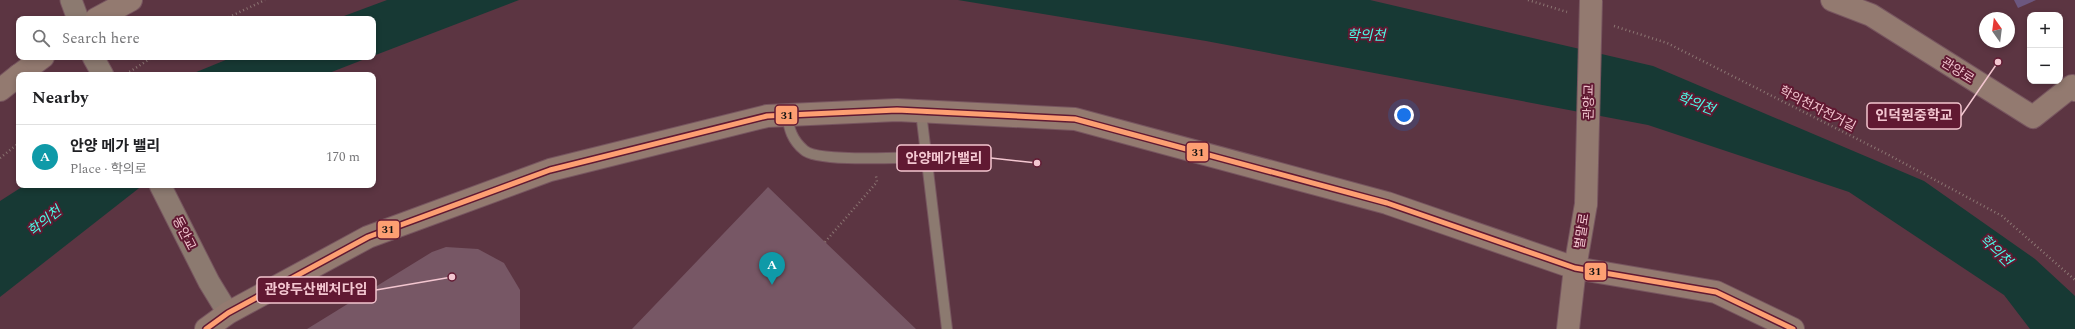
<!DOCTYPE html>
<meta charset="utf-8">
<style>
body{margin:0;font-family:Spectral,"Noto Sans KR",serif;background:#f2f2f2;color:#202124}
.controls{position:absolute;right:12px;top:12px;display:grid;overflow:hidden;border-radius:8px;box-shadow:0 2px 6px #0003}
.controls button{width:36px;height:36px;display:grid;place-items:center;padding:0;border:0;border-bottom:1px solid #e0e0e0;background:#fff;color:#202124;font:20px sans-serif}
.compass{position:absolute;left:1979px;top:12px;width:36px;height:36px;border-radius:50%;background:#fff;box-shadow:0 2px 6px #0003;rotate:346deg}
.you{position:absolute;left:1404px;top:115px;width:14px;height:14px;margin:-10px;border:3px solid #fff;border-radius:50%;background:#1a73e8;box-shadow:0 0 0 6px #1a73e833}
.badge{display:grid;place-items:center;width:26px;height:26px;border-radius:50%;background:#67545b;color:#fff;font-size:13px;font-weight:700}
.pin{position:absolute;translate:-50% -33px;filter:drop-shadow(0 1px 2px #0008)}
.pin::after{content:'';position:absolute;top:21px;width:14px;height:12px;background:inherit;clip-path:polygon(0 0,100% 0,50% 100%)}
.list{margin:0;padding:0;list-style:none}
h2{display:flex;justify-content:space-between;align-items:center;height:52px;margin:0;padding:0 16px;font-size:17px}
h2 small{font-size:13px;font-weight:400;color:#757577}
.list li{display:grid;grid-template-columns:26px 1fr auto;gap:12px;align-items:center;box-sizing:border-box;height:64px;padding:0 16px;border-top:1px solid #e0e0e0}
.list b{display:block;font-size:15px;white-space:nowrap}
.list p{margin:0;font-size:13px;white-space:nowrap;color:#757577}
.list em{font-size:13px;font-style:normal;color:#757577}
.icon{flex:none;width:22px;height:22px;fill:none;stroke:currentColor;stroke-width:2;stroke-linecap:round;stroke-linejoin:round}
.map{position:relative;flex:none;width:2075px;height:329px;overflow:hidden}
.search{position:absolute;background:#fff;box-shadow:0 2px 6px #0003;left:16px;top:16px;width:360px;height:44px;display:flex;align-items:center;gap:10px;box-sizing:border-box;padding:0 14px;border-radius:8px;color:#757577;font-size:15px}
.panel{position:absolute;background:#fff;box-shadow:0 2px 6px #0003;left:16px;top:72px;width:360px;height:116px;border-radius:8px}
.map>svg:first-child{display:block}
</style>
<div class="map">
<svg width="2075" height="329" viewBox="0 0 2075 329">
<rect width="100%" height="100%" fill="#5c3542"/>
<path fill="#6c577f" d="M2014 0H2036L2018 8Z"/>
<g fill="#173934">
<path d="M387 0H519L373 56V19H336Z"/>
<path d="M958 0H1370L1653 66 1924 181 2035 259 2075 296V329H2030L2004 295 1849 192 1648 125 1206 41Z"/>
<path d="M233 57H370L324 75H189Z"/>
<path d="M25 185H143L0 297V201Z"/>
</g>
<g fill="#775765">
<path d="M768 187 825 242 916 329H632Z"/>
<path d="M446 247 478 249 504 263 520 290V329H307L432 252Z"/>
</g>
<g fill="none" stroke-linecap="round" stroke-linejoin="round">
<defs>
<g id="lane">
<path d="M921 112 947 329"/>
<path d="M787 115C789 129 792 140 804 150 817 163 905 157 927 157"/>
</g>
<g id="street">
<path d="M71 0 78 19"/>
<path d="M93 57 103 75"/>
<path d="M160 185 209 282 228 313"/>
</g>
<g id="secondary">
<path d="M1832 0 1871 15 2033 117 2072 86 2075 90"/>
<path d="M96 19 131 0"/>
<path d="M19 75 43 57"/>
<path d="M0 90 19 75"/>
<path d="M206 329 228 313 368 237 550 170 767 116 897 110 1075 119 1387 203 1575 268 1716 292 1793 329"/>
<path d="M1568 329 1575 268 1586 204"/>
</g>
</defs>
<use href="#lane" stroke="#77555f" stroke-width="12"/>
<use href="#street" stroke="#77555f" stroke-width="23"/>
<use href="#secondary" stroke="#77555f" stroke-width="24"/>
<g stroke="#8c7673" stroke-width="2.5" stroke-dasharray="1 3" stroke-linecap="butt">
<path d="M1528 0 1567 12"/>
<path d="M225 19 265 0"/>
<path d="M1614 26 1667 43 1885 153 2002 216 2075 280"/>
<path d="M126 74 153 57"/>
<path d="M0 158 19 143"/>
<path d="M825 242 877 182 876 176"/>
</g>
<use href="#lane" stroke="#8c7a70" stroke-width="10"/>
<use href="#street" stroke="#8c7a70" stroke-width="21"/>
<use href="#secondary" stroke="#937a70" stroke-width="22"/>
<defs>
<path id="secondary-bridge" d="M1586 204 1591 0"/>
</defs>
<use href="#secondary-bridge" stroke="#77555f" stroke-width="24" stroke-linecap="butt"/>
<use href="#secondary-bridge" stroke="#937a70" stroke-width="22"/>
<defs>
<path id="bus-1" d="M206 329 228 313 368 237 550 170 767 116 897 110 1075 119 1387 203 1575 268 1716 292 1793 329"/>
</defs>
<use href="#bus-1" stroke="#611932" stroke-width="8"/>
<use href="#bus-1" stroke="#fd9f72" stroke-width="5"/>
</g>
<g text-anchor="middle" stroke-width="4" stroke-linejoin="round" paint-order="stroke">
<g font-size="13" fill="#f3c6d0" stroke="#611932">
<text transform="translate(1958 70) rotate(32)" y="5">관양로</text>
<text transform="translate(1588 102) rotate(-89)" y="5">관양교</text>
<text transform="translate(1818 108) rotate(27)" y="5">학의천자전거길</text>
<text transform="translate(1581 231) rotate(-81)" y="5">벌말로</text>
<text transform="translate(185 233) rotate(63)" y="5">동안교</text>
</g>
<g font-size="14" font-style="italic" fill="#4afce7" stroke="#611932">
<text x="1366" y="40">학의천</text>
<text transform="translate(1696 103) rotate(21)" y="5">학의천</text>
<text transform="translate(44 221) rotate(-39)" y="5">학의천</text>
<text transform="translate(1996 250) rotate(44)" y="5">학의천</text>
</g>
</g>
<path fill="none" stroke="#f3c6d0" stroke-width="1.5" d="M1998 62L1961 116M1037 163L991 158M452 277L376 290"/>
<g fill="#f3c6d0" stroke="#611932" stroke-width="1.5">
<circle cx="1998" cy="62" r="4"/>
<circle cx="1037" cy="163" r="4"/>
<circle cx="452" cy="277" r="4"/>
</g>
<g fill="#611932" stroke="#f3c6d0" stroke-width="1.5">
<rect x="1867" y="103" width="94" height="26" rx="4"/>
<rect x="897" y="145" width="94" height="26" rx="4"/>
<rect x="257" y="277" width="119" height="26" rx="4"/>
</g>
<g font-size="14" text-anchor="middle" font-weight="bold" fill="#f3c6d0">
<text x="1914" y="120">인덕원중학교</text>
<text x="944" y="163">안양메가밸리</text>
<text x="316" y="294">관양두산벤처다임</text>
</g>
<g stroke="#611932" stroke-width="1.5">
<rect x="775" y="105" width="23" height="20" rx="4" fill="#fd9f72"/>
<rect x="1186" y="142" width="23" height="20" rx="4" fill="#fd9f72"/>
<rect x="377" y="220" width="23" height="19" rx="4" fill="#fd9f72"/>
<rect x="1584" y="262" width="23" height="19" rx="4" fill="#fd9f72"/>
</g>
<g font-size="11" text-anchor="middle" font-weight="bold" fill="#111">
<text x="787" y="119">31</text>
<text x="1198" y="156">31</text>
<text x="388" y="233">31</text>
<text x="1595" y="275">31</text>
</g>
</svg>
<div class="controls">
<button>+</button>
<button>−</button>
</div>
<svg class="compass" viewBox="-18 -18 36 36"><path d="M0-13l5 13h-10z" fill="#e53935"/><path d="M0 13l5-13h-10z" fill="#757577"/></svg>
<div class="you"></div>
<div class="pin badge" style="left:772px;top:285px;background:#0f9aa8">A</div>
<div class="search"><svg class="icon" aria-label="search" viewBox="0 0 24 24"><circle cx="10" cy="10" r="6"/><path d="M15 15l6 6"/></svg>Search here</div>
<section class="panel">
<h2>Nearby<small></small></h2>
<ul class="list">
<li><span class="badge" style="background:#0f9aa8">A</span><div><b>안양 메가 밸리</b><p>Place · 학의로</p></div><em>170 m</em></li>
</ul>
</section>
</div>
